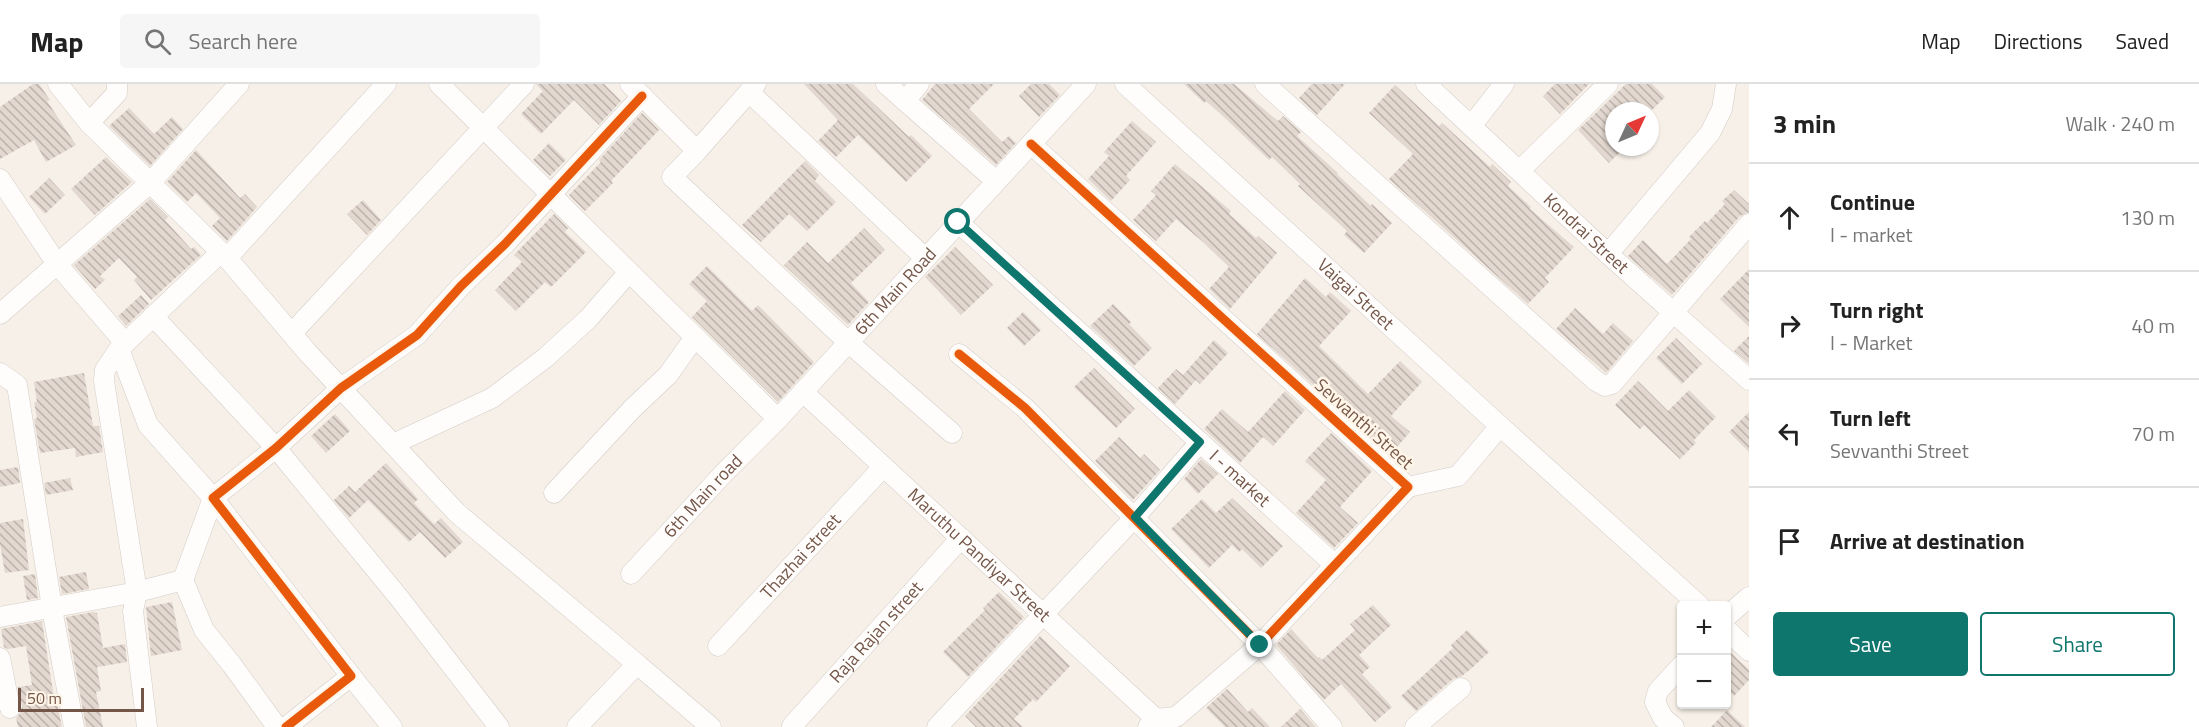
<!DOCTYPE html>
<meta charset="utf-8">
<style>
body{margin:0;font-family:"Titillium Web",sans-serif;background:#f6f6f6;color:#222}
.controls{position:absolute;right:18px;bottom:18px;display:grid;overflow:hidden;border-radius:6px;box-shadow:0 2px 4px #0004}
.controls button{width:54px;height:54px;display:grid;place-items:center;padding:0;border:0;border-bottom:2px solid #e0e0e0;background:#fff;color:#222;font:30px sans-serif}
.compass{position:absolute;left:1605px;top:18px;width:54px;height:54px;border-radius:50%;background:#fff;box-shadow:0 2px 4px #0004;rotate:46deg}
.scale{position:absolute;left:18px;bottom:15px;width:126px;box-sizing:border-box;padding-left:6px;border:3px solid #745648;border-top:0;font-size:16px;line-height:21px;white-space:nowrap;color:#745648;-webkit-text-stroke:4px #fff5e8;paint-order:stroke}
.stop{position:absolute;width:18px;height:18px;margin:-14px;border:4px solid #0f766e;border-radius:50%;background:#fff}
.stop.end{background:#0f766e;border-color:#fff;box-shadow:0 2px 6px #0008}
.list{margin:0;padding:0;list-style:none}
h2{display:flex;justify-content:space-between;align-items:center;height:78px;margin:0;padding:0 24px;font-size:26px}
h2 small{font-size:20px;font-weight:400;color:#767676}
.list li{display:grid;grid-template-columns:39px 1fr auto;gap:18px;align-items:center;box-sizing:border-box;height:108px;padding:0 24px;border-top:2px solid #e0e0e0}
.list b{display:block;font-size:22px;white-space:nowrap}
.list p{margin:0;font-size:20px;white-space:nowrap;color:#767676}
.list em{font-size:20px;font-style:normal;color:#767676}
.actions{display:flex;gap:12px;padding:18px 24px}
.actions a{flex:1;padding:14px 0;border:2px solid #0f766e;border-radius:6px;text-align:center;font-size:21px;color:#0f766e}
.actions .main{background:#0f766e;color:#fff}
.icon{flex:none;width:33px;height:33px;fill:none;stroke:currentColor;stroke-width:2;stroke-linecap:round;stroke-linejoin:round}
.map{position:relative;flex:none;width:1749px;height:643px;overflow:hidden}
header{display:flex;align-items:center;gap:36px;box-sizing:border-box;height:84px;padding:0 30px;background:#fff;border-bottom:2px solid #e0e0e0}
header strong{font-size:28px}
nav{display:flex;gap:33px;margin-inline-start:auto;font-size:21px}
.search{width:420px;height:54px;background:#f6f6f6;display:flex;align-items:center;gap:15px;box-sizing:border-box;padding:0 21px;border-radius:6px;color:#767676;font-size:22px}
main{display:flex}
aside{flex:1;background:#fff}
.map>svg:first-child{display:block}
</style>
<header>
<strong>Map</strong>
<div class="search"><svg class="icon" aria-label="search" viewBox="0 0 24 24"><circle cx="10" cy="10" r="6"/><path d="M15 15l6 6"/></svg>Search here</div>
<nav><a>Map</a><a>Directions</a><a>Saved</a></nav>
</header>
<main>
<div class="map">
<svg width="1749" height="643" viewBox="0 0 1749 643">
<defs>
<pattern id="building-back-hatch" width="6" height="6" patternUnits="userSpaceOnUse" patternTransform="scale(1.5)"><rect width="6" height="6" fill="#e2d8d0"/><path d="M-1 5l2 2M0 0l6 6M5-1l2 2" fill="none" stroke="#bcb2ab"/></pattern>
</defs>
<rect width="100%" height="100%" fill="#f6f0e8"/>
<g fill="url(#building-back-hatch)">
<path d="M33 0H39L50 16 47 17 76 61 46 78 34 56 0 75V23Z"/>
<path d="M536 0H604L621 17 599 41 574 16 541 50 521 30 543 7Z"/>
<path d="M804 0H853L909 53 911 51 932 72 906 98 858 51 836 73 818 57 838 36Z"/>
<path d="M935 0H994L969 25 1002 58 1009 52 1016 59 996 81 922 16Z"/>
<path d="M1031 0H1049L1060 11 1039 33 1019 12Z"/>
<path d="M1184 0H1234L1278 37 1283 32 1301 48 1297 52 1338 89 1337 90 1371 122 1372 120 1392 139 1364 169 1344 151 1347 147 1298 102 1300 100 1272 73 1269 76 1226 35 1206 17 1204 19Z"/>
<path d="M1312 0H1345L1317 31 1299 14Z"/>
<path d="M1555 0H1589L1560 30 1543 12Z"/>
<path d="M1626 0H1652L1665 13 1651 27H1614V63H1625L1609 79 1578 46Z"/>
<path d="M1395 1 1439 42 1442 39 1490 83 1492 80 1511 98 1508 102 1531 123 1530 125 1574 163 1545 194 1549 198 1528 220 1389 95 1413 70 1369 29Z"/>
<path d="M129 24 154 50 172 33 183 45 150 82 109 42Z"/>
<path d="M642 29 659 46 628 79 611 97 613 99 585 127 569 111 601 78 599 76Z"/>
<path d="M1132 37 1156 58 1126 92 1130 96 1111 117 1088 95 1109 72 1104 68Z"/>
<path d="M549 59 566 76 550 92 533 76Z"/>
<path d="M196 66 240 114 245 110 257 123 227 157 212 142 220 134 196 109 187 118 167 98Z"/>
<path d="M106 73 132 98 95 131 71 105Z"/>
<path d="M805 77 819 91 815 97 836 118 807 147 789 130 761 158 742 141Z"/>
<path d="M1175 80 1231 127 1229 130 1256 154 1258 152 1277 169 1230 225 1209 205 1229 183 1203 158 1176 135 1156 157 1133 136 1156 111 1151 107Z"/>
<path d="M49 94 65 111 45 130 29 113Z"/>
<path d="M1734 106 1749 120V128L1740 132 1672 211 1628 172 1643 156 1667 180 1691 155 1689 153 1705 137 1707 139 1725 120 1722 117Z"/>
<path d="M150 115 168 133 165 136 191 165 194 163 201 171 151 216 134 196 137 193 119 174 100 192 105 196 95 205 74 181Z"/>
<path d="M363 116 381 136 367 151 347 130Z"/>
<path d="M554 130 568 144 565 148 586 168 551 203 545 198 516 227 495 206 522 178 514 171Z"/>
<path d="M864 144 885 166 851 199 869 218 848 241 784 181 807 158 828 179Z"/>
<path d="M955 163 993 201 961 231 925 193Z"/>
<path d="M707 182 752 227 758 221 814 278 778 318 692 233 707 217 689 200Z"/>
<path d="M1749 185V243L1720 215Z"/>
<path d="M1305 194 1326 213 1330 208 1351 227 1319 262 1368 310 1400 277 1422 298 1391 332 1410 348 1390 371 1257 250Z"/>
<path d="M141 211 149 220 126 242 118 232Z"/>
<path d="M1113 220 1131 238 1129 240 1152 264 1134 282 1090 242Z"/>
<path d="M1575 224 1603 250 1613 239 1633 257 1606 289 1556 245Z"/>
<path d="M1023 228 1041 246 1024 262 1007 244Z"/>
<path d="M1749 252V280L1734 267Z"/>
<path d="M1676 254 1702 280 1682 300 1656 274Z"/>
<path d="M1214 256 1228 269 1200 300 1196 296 1175 320 1158 304 1176 285 1183 291Z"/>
<path d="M1094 284 1135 325 1116 344 1074 303Z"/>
<path d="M84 289 93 342H99L103 368 76 373 75 364 40 369 34 335 37 334 34 318H37L34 298Z"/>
<path d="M1638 297 1668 327 1689 306 1716 333 1694 356 1696 359 1680 375 1644 341 1640 345 1615 321Z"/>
<path d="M1285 307 1305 326 1273 362 1263 353 1240 379 1204 345 1222 325 1248 348Z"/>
<path d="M1749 328V368L1729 348Z"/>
<path d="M335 330 350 347 326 369 311 352Z"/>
<path d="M1331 349 1372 387 1340 423 1358 439 1334 464 1296 429 1326 396 1305 377Z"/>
<path d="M1119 353 1140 374 1144 370 1160 386 1133 416 1095 377Z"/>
<path d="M1201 375 1218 390 1198 410 1184 395Z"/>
<path d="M386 379 418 415 414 419 434 440 441 434 463 458 445 474 420 448 409 458 368 416 349 434 334 416 349 402 355 408Z"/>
<path d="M18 383 20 399 0 403V386Z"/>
<path d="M70 394 73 406 46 411 44 399Z"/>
<path d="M1232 414 1283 462 1261 484 1242 465 1239 468 1232 461 1209 484 1171 445 1202 415 1216 429Z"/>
<path d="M23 435 29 486 5 489 0 460V439Z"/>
<path d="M86 488 89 505 62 510 59 493Z"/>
<path d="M35 490 38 514 27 516 23 492Z"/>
<path d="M999 508 1024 533 968 593 943 568 985 526 983 524Z"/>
<path d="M172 518 182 566 151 572 146 523Z"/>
<path d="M1373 521 1391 541 1359 571 1370 583 1362 590 1392 623 1375 638 1341 600 1324 616 1276 561 1291 545 1318 574 1319 573 1322 576 1355 546 1350 540Z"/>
<path d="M93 528 97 529 103 564 125 560 127 578 97 583 101 607 96 608 103 643H86L66 533Z"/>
<path d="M42 537 55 620 57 619 62 643H18L16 634 21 628 22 622 18 603 32 601 26 562 8 565 4 563 1 545Z"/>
<path d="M1467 546 1489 568 1472 584 1462 592 1453 595 1416 627 1401 612 1453 564 1451 561Z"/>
<path d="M1040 552 1070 582 1036 618 1033 615 1014 635 1023 643H976L965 632Z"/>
<path d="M1726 564 1749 586V596L1734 612 1726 605Z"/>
<path d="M1227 605 1248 628 1252 624 1270 643H1225L1206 624Z"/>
<path d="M1300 625 1316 643H1281Z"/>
<path d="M1727 626 1745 643H1711Z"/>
</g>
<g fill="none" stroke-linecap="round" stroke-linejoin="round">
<defs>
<g id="minor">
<path d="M58 0 89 39 227 174 386 0"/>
<path d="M439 0 778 335"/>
<path d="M630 0 697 67 756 0"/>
<path d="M886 0 996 97"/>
<path id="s1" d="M1125 0 1500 342 1458 392 1408 403"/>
<path d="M1265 0 1596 297 1605 302 1612 300 1749 140"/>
<path id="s2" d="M1426 0 1608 170 1749 296"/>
<path d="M749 8 925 174"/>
<path d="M905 17 919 0"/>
<path d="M89 39 117 9V0"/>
<path d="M1472 41 1504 0"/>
<path d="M697 67 672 93 848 258 952 349"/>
<path d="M1520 86 1608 0"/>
<path d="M0 95 57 180 125 259"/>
<path id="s3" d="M958 138 1335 481"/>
<path d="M1608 170 1710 49 1722 25 1726 0"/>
<path d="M227 174 308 269 457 429 637 580 577 643"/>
<path d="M0 230 151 98 239 0"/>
<path d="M153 232 276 364 400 515 499 643"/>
<path d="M292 249 524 0"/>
<path d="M119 265 105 286 104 297 137 508 133 527 147 643"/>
<path d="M959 270 1025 324 1260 561 1408 403 1031 60"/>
<path d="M0 289 17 301 53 530 74 643"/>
<path id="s4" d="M803 308 1156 635"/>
<path d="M1500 342 1700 522"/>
<path d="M393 360 492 314 545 274 588 235 629 188"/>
<path d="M554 409 633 324 668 291 695 253"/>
<path id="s5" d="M631 490 723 390 778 335 1086 0"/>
<path d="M183 496 213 414 148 341 119 265 221 168"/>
<path d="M0 533 137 508 183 496 204 546 232 581 277 643"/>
<path d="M1726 533 1749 513"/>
<path d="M1726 545 1749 567"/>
<path id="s6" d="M718 562 883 383"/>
<path d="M0 574 10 624"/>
<path d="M637 580 711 643"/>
<path d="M351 592 392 643"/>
<path id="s7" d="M792 642 961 454"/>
<path d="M286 643 351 592 213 414 276 364 341 304 417 251 461 202 505 160 642 12"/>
<path d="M937 643 1135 433 1200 358"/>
<path d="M1148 643 1156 635 1176 633 1260 561 1332 643"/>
<path d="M1415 643 1461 604"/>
<path d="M1674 643 1663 634 1655 618 1658 607 1682 581"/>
</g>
</defs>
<use href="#minor" stroke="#d4ccc6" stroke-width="21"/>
<use href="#minor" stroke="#fefdfc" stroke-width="20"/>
<defs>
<g id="cycleway">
<path d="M959 270 1025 324 1260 561 1408 403 1031 60"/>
<path d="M286 643 351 592 213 414 276 364 341 304 417 251 461 202 505 160 642 12"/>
</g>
</defs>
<use href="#cycleway" stroke="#fff5e8" stroke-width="13"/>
<use href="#cycleway" stroke="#e8590c" stroke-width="9"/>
</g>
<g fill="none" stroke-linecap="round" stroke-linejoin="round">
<path stroke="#0f766e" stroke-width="8" d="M958 138 1200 358 1135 433 1260 561"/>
</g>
<g text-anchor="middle" stroke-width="5" stroke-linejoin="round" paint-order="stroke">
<g font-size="18" fill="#745648" stroke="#fff5e8">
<text dy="6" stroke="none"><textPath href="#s2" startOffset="219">Kondrai Street</textPath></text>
<text dy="6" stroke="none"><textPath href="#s5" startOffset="387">6th Main Road</textPath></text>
<text dy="6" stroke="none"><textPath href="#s1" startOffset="312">Vaigai Street</textPath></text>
<text transform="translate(1364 340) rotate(42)" y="6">Sevvanthi Street</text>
<text dy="6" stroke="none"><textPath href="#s3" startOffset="381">I - market</textPath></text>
<text dy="6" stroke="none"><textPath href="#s5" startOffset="106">6th Main road</textPath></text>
<text dy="6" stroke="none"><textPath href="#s6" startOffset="122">Thazhai street</textPath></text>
<text dy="6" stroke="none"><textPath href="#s4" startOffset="240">Maruthu Pandiyar Street</textPath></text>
<text dy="6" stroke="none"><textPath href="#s7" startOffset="126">Raja Rajan street</textPath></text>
</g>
</g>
</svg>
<div class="controls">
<button>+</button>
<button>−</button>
</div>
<svg class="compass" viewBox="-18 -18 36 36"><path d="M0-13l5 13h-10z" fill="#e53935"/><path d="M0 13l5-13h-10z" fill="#767676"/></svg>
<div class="scale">50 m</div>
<div class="stop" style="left:958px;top:138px"></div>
<div class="stop end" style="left:1260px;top:561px"></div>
</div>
<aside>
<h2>3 min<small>Walk · 240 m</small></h2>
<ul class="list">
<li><svg class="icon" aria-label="ahead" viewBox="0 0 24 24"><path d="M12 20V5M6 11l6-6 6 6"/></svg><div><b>Continue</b><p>I - market</p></div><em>130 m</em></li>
<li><svg class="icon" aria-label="right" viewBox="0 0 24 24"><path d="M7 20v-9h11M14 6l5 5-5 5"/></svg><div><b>Turn right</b><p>I - Market</p></div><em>40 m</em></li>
<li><svg class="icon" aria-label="left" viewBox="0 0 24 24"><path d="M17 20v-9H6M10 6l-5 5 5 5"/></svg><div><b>Turn left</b><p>Sevvanthi Street</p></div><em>70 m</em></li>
<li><svg class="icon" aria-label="arrive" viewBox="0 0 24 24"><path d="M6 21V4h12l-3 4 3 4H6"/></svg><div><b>Arrive at destination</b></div></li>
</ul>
<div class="actions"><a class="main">Save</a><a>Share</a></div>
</aside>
</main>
